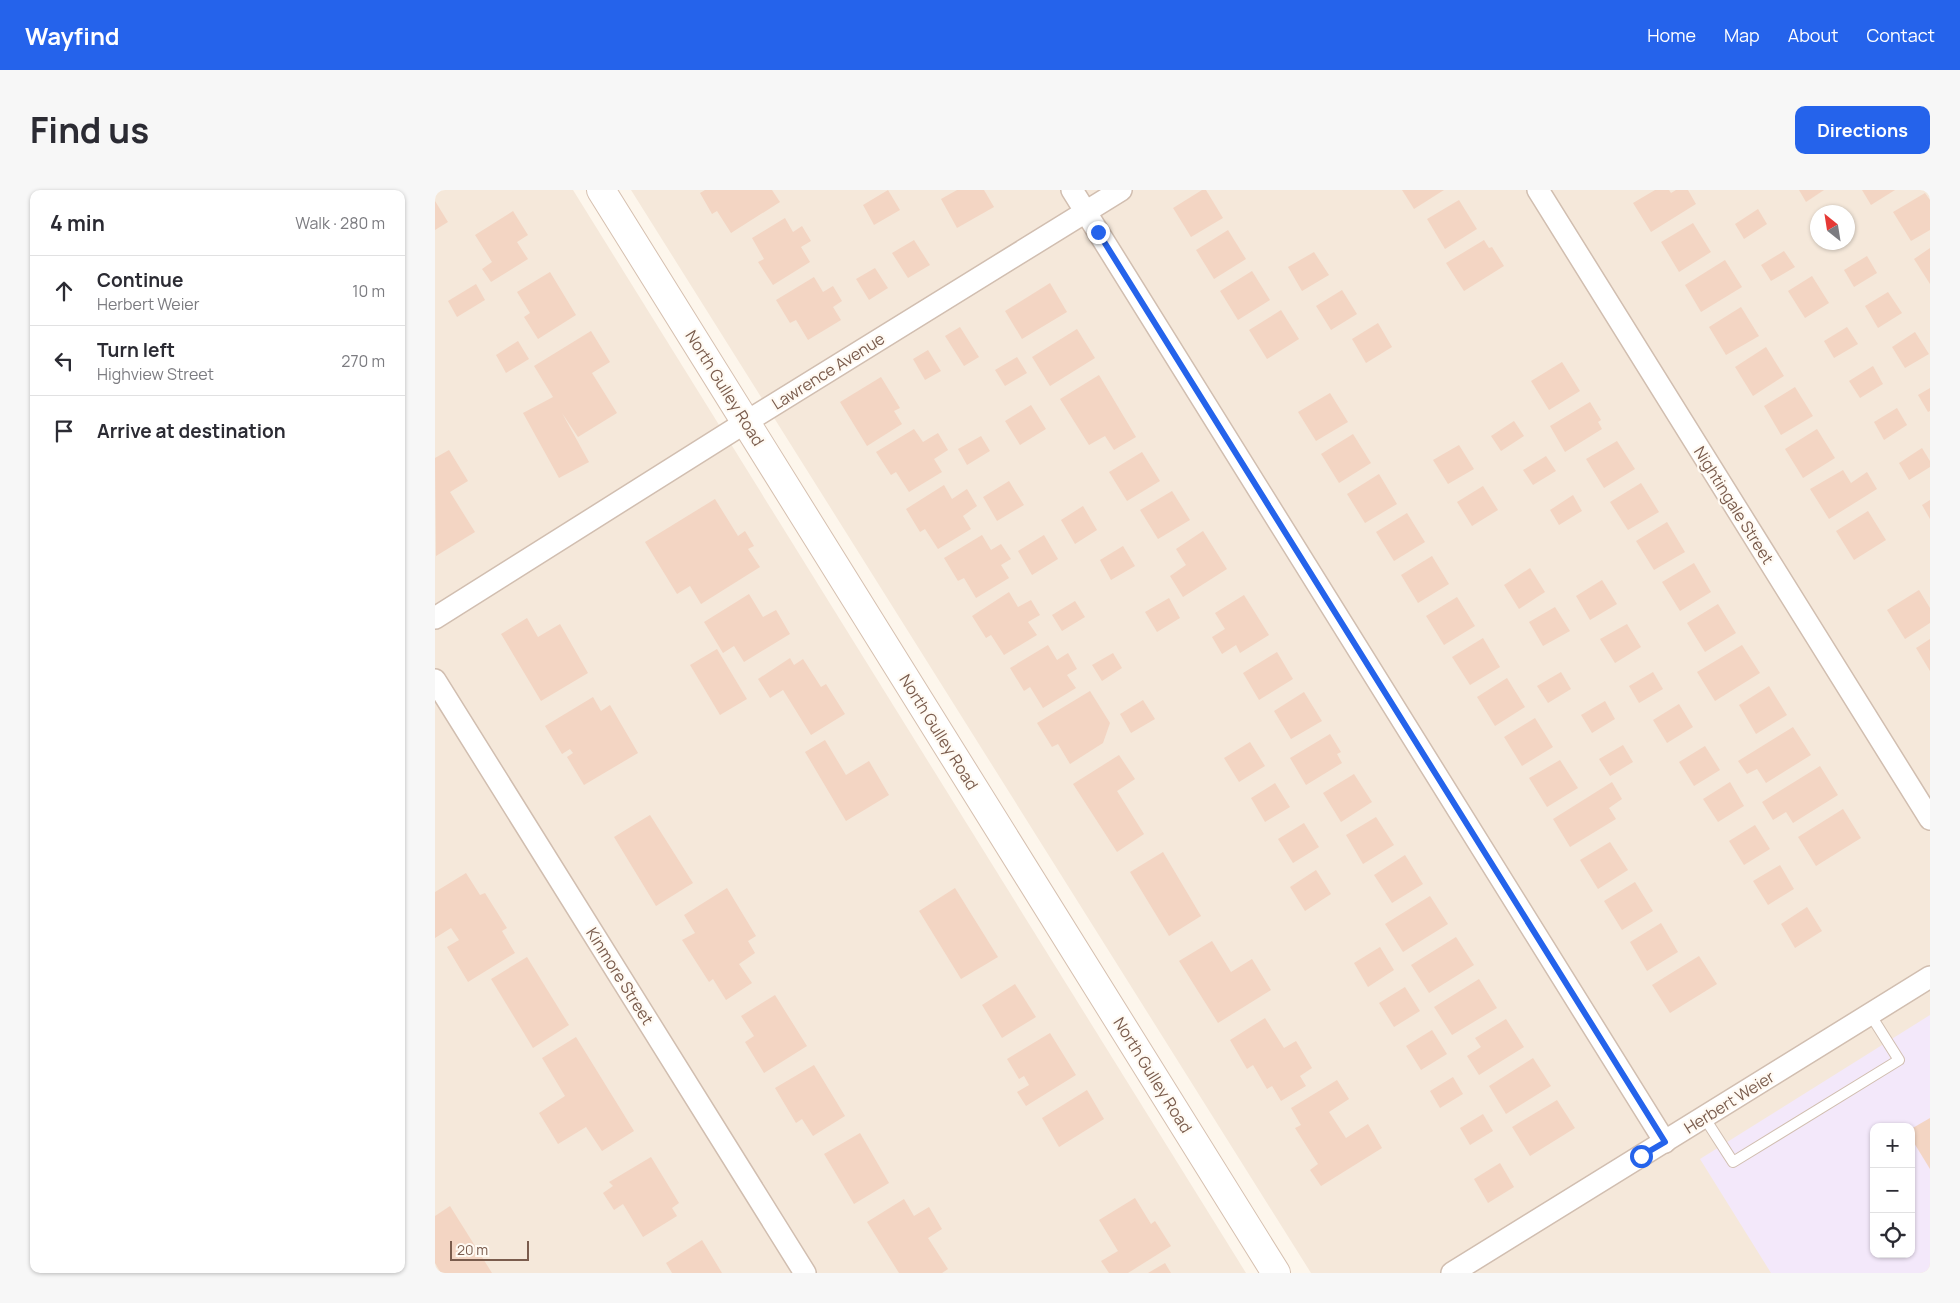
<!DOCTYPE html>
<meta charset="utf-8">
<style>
body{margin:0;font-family:Manrope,sans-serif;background:#f7f7f7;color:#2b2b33}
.controls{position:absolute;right:15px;bottom:15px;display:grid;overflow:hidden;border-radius:10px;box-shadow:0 1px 4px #0004}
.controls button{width:45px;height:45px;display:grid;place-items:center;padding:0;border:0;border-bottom:1px solid #e1e1e2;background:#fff;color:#2b2b33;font:25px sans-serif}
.compass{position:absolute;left:1375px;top:15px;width:45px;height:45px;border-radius:50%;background:#fff;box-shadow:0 1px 4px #0004;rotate:330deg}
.scale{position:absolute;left:15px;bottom:12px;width:79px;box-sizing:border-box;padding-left:5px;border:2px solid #7a5c4d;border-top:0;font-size:14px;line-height:18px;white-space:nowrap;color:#7a5c4d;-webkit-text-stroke:4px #fffaf3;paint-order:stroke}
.stop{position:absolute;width:15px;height:15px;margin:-11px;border:4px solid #2563eb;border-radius:50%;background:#fff}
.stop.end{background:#2563eb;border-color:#fff;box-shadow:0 1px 5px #0008}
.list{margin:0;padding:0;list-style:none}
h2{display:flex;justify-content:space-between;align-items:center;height:65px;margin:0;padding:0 20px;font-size:21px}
h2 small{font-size:16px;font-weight:400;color:#7c7c81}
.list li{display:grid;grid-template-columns:32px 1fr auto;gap:15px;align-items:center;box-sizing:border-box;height:70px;padding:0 20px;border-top:1px solid #e1e1e2}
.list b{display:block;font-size:19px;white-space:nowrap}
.list p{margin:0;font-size:16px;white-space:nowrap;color:#7c7c81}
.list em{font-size:16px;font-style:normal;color:#7c7c81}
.icon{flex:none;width:28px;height:28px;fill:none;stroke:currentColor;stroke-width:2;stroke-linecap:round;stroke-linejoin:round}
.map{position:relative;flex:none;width:1495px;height:1083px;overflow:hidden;border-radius:10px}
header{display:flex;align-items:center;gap:30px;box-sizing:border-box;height:70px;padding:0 25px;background:#2563eb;color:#fff}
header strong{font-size:24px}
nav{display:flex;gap:28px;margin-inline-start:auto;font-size:18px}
.intro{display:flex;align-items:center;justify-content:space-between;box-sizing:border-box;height:120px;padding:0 30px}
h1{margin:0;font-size:35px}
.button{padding:12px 22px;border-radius:10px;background:#2563eb;color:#fff;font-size:18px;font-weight:700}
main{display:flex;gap:30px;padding:0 30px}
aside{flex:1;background:#fff;border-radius:10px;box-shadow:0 1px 4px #0004}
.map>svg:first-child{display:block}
</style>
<header>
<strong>Wayfind</strong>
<nav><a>Home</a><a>Map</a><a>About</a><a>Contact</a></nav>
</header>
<div class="intro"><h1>Find us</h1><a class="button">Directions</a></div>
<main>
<aside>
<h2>4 min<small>Walk · 280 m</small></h2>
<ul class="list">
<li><svg class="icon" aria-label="ahead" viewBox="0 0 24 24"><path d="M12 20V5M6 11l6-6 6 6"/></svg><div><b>Continue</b><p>Herbert Weier</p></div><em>10 m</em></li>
<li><svg class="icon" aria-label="left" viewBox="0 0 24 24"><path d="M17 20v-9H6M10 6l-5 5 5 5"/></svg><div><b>Turn left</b><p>Highview Street</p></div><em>270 m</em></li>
<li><svg class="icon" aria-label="arrive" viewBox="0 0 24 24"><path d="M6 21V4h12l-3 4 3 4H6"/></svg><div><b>Arrive at destination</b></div></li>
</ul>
</aside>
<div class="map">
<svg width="1495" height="1083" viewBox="0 0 1495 1083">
<rect width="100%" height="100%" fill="#fdf6ec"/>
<g fill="#f5e8da" fill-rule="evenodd">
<path d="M0 0H138L811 1083H0Z"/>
<path d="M196 0H1495V1083H876ZM1382 22H1412V52H1382ZM1439 937H1476V1064H1439Z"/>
</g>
<path fill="#f3e8fa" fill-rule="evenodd" d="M1495 825V1083H1336L1265 969ZM1439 937H1476V1064H1439Z"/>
<g fill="#f3d5c3">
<path d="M270 0H337L345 12 296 43 282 21 277 24 265 3Z"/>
<path d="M453 0 465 20 439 35 428 15Z"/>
<path d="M522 0H549L559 17 522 38 506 9Z"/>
<path d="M767 0H771L788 28 756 47 738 18Z"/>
<path d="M967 0H1009L979 19Z"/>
<path d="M1220 0H1234L1236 3 1241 0H1253L1261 14 1216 42 1198 13Z"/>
<path d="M1364 0H1389L1371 12Z"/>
<path d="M1427 0H1460L1436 15Z"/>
<path d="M1490 3 1495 10V40L1476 51 1458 22Z"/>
<path d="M1024 10 1042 39 1010 59 992 29Z"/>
<path d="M0 11 13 32 0 40Z"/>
<path d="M1323 19 1332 34 1309 49 1300 34Z"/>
<path d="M78 21 93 45 82 52 93 69 56 92 47 79 57 72 40 45Z"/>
<path d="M350 28 358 42 367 36 376 51 366 57 375 72 338 95 323 72 329 69 317 48Z"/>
<path d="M1258 33 1276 62 1244 82 1226 52Z"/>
<path d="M793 40 811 69 779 89 761 60Z"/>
<path d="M479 50 495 75 473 88 457 63Z"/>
<path d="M1049 50 1054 58 1057 57 1069 76 1029 101 1011 73Z"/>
<path d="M1495 58V94L1479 69Z"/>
<path d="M1349 61 1360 77 1336 91 1326 75Z"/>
<path d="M879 62 894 85 867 101 853 77Z"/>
<path d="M1432 66 1442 83 1419 97 1409 80Z"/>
<path d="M1290 70 1307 97 1266 122 1250 95Z"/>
<path d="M440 78 453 98 434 110 421 89Z"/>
<path d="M817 81 835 110 803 130 785 101Z"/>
<path d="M115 82 141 125 103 149 89 127 95 123 82 102Z"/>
<path d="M1377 86 1394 113 1370 128 1353 101Z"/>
<path d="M379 87 388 102 398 96 407 111 398 117 406 130 373 150 361 130 355 133 341 110Z"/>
<path d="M615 93 632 122 587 149 570 121Z"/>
<path d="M41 94 50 110 22 127 13 111Z"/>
<path d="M907 100 922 124 896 140 881 116Z"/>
<path d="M1453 102 1467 123 1443 138 1430 116Z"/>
<path d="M1306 117 1324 146 1291 165 1274 137Z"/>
<path d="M846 120 864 149 832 169 814 140Z"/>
<path d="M943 133 957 157 931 173 917 149Z"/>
<path d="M525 137 544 167 529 176 510 146Z"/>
<path d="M1412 137 1423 154 1399 168 1389 151Z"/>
<path d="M642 139 660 168 615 196 597 167Z"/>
<path d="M156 141 175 172 157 183 182 223 143 247 127 223 154 272 124 288 88 223 118 207 99 176Z"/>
<path d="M1480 142 1494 164 1470 178 1457 157Z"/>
<path d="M83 151 94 169 71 183 61 165Z"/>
<path d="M1331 157 1349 186 1318 206 1300 177Z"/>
<path d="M493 160 506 181 490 190 478 169Z"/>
<path d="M582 167 592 183 570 196 560 180Z"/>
<path d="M1127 172 1145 201 1114 220 1096 191Z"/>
<path d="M1438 176 1448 194 1425 208 1414 191Z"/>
<path d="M664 185 701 247 679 260 670 246 654 255 625 209Z"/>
<path d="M446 187 465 218 459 221 467 234 432 256 405 212Z"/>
<path d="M1360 197 1378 226 1346 245 1329 216Z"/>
<path d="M1495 198V221L1493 222 1483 205Z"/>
<path d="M895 203 913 232 881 251 863 222Z"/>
<path d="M1155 212 1166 230 1163 232 1167 239 1130 262 1115 236Z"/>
<path d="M596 215 611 239 585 255 570 231Z"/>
<path d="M1462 218 1472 235 1449 250 1439 232Z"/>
<path d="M1079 231 1089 246 1066 261 1056 246Z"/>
<path d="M479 239 488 252 503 243 513 260 499 269 507 282 474 302 461 282 456 285 441 262Z"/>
<path d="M1382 239 1400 268 1368 288 1350 259Z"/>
<path d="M918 244 936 273 904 293 886 264Z"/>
<path d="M546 246 555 261 532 275 523 259Z"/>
<path d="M1182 251 1200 279 1169 298 1151 269Z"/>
<path d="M1024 255 1039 279 1013 294 998 270Z"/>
<path d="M1487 258 1495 271V277L1474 290 1464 273Z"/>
<path d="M14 260 33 291 15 302 40 342 1 366 0 268Z"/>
<path d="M707 262 725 291 692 311 674 282Z"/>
<path d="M1111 266 1121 281 1098 295 1088 280Z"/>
<path d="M1408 280 1416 293 1432 282 1442 299 1394 329 1375 299Z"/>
<path d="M944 284 962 314 930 333 912 304Z"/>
<path d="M574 291 589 315 562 331 548 307Z"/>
<path d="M1206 293 1224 322 1193 340 1175 312Z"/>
<path d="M509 295 517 309 532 299 542 316 528 326 536 339 503 359 490 339 485 342 471 319Z"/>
<path d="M1048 296 1063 320 1037 336 1022 312Z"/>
<path d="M737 301 755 330 723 349 705 320Z"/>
<path d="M1138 305 1147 321 1124 335 1115 320Z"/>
<path d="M280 309 303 346 310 341 319 356 313 359 325 377 266 414 255 396 242 404 210 352Z"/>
<path d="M1495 310V329L1487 315Z"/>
<path d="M648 316 662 340 640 354 626 330Z"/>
<path d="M1433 321 1451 350 1419 370 1401 341Z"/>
<path d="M972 323 990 352 959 371 941 342Z"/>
<path d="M1232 332 1250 362 1219 380 1201 351Z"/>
<path d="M768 341 792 379 748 407 735 386 751 375 741 359Z"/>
<path d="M547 345 556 360 566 354 576 369 566 375 574 388 541 408 529 388 523 391 509 368Z"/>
<path d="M609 345 623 369 597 385 583 361Z"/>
<path d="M688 356 700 376 676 390 665 370Z"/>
<path d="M997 366 1014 394 983 413 966 385Z"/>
<path d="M1259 373 1276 402 1245 421 1227 392Z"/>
<path d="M1095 378 1110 402 1084 419 1069 395Z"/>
<path d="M1167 390 1182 414 1155 430 1141 406Z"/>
<path d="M1484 400 1495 418V433L1470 449 1452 420Z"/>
<path d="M574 402 583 417 596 410 605 425 593 432 602 445 569 465 556 445 551 448 537 426Z"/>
<path d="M314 404 328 427 341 420 355 444 309 472 299 456 288 463 269 432Z"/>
<path d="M809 405 834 445 805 463 801 455 787 464 777 447 790 439 780 423Z"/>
<path d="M1022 407 1040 436 1009 455 991 426Z"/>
<path d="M734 408 745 428 722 442 710 422Z"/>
<path d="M640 411 650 427 627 441 617 425Z"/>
<path d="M1283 414 1301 443 1270 462 1252 433Z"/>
<path d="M1120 417 1135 441 1108 456 1094 432Z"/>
<path d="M92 428 103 447 125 434 153 483 106 511 66 444Z"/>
<path d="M1192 434 1206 457 1180 473 1165 449Z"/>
<path d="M1048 448 1065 477 1035 495 1017 467Z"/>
<path d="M1495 449V481L1481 458Z"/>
<path d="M613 455 622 470 633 463 642 479 632 485 641 498 608 518 595 497 589 501 575 478Z"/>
<path d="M1307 455 1325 483 1280 511 1262 482Z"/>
<path d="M282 459 312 509 285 525 255 475Z"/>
<path d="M842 462 858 489 824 510 808 483Z"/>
<path d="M678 463 687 478 667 491 657 475Z"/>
<path d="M355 468 359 475 368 469 386 497 391 494 410 524 376 545 348 500 335 508 323 489Z"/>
<path d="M1126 482 1136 499 1113 513 1102 496Z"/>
<path d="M1218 482 1228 499 1204 513 1194 496Z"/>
<path d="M1072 488 1090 517 1060 536 1042 507Z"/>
<path d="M1334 496 1352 525 1321 544 1304 515Z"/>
<path d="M655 501 675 533 668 553 635 574 623 554 617 557 602 533Z"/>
<path d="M869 502 887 531 856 549 839 521Z"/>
<path d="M158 507 166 521 175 515 203 563 149 595 132 567 138 563 135 559 127 564 110 536Z"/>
<path d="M708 510 720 529 696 543 685 524Z"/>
<path d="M1170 511 1180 529 1157 543 1146 525Z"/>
<path d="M1244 514 1258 537 1232 553 1218 530Z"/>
<path d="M1100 528 1118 557 1087 576 1069 547Z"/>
<path d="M1358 537 1376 565 1331 593 1322 579 1312 584 1303 571Z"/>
<path d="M895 544 906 562 902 564 907 573 871 595 855 568Z"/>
<path d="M390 550 411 585 434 571 454 605 411 631 370 562Z"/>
<path d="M815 552 830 576 804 592 789 568Z"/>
<path d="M1188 555 1198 572 1175 586 1164 569Z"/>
<path d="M1270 556 1285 580 1259 596 1244 572Z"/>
<path d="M684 565 700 589 682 601 709 644 682 662 638 594Z"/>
<path d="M1125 570 1143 598 1112 617 1094 588Z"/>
<path d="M1385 576 1403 605 1358 633 1351 622 1338 630 1327 612Z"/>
<path d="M919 584 937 612 906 632 888 603Z"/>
<path d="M1177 592 1187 609 1174 618 1181 629 1135 657 1118 629Z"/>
<path d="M1295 592 1309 616 1283 632 1268 609Z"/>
<path d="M840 593 855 617 830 632 816 608Z"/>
<path d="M1408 619 1426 648 1381 676 1363 647Z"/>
<path d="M215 625 258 693 221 716 179 647Z"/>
<path d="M941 627 959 655 928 674 911 645Z"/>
<path d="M869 633 884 657 858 673 843 649Z"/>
<path d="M1320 635 1335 659 1309 675 1294 651Z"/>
<path d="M1175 652 1193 680 1163 699 1145 670Z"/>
<path d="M728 662 766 726 734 746 695 682Z"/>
<path d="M970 665 988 694 957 713 939 685Z"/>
<path d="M1345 675 1359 699 1333 715 1318 691Z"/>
<path d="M881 680 896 704 870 721 855 697Z"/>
<path d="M31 683 45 705 50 703 72 738 67 741 80 763 33 792 12 757 24 750 16 738 0 748V702Z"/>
<path d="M1200 692 1218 721 1187 740 1169 711Z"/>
<path d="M292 698 321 746 313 751 320 763 304 774 317 793 291 810 278 789 274 792 247 750 260 743 249 725Z"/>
<path d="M520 698 563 767 526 789 484 721Z"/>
<path d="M995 706 1013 734 968 762 950 734Z"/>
<path d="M1372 717 1387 741 1360 758 1346 734Z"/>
<path d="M1226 733 1243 762 1212 781 1195 752Z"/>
<path d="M1021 747 1039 775 994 803 976 775Z"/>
<path d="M777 751 796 782 817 769 836 800 783 833 744 771Z"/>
<path d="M945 757 959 780 933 797 919 773Z"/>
<path d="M1264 766 1282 794 1235 823 1217 795Z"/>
<path d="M92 767 134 835 98 858 56 789Z"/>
<path d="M1044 789 1062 818 1017 845 999 817Z"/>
<path d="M580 794 601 827 567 848 547 815Z"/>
<path d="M970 797 985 821 959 837 944 813Z"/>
<path d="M340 805 372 856 329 883 310 852 319 846 306 826Z"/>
<path d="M830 828 849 858 861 851 877 878 865 886 871 896 846 911 837 896 832 899 818 875 812 879 795 850Z"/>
<path d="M1071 829 1089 857 1044 885 1032 866 1046 857 1040 848Z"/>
<path d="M997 840 1012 864 986 880 971 856Z"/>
<path d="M615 843 641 885 591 916 582 902 594 895 589 886 584 889 572 869Z"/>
<path d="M141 847 199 941 167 961 151 937 123 954 104 923 130 906 107 868Z"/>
<path d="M1098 868 1116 896 1071 924 1054 896Z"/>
<path d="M379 875 410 926 378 946 367 929 361 933 340 898Z"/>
<path d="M1018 887 1028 904 1005 918 995 901Z"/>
<path d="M902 890 914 909 894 922 911 948 933 934 947 958 886 996 875 980 883 974 860 938 866 935 856 918Z"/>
<path d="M652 900 669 929 624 957 607 928Z"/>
<path d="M1122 910 1140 938 1095 966 1077 937Z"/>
<path d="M1048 924 1058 941 1035 955 1025 938Z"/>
<path d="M1495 928V979L1476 948V939Z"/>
<path d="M425 943 454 993 419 1014 389 964Z"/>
<path d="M216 967 244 1013 237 1018 242 1026 208 1047 188 1014 179 1020 168 1003 178 996 174 992Z"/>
<path d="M1065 973 1079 997 1053 1013 1039 989Z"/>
<path d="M700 1008 716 1034 720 1031 736 1056 693 1083H674L666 1071 683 1061 664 1030Z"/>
<path d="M469 1009 479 1026 494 1017 507 1039 493 1048 513 1079 507 1083H464L432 1032Z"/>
<path d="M15 1016 57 1083H6L0 1073V1026Z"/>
<path d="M267 1050 287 1083H237L231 1073Z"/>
<path d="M730 1073 736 1083H713Z"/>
</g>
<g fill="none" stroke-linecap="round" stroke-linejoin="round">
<defs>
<path id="lane" d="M1269 927 1298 972 1464 870 1435 824"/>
<g id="street">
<path d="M637 0 1230 952"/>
<path d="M1103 0 1495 629"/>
<path d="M0 428 311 232 686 0"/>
<path d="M0 490 370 1083"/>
<path d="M1017 1083 1495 787"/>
</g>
<path id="secondary" d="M166 0 841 1083"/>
</defs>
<use href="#lane" stroke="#d1beb0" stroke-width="12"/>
<use href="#street" stroke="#d1beb0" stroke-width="24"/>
<use href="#secondary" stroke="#d6c0b0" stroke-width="30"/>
<use href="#lane" stroke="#fff" stroke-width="10"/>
<use href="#street" stroke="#fff" stroke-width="21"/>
<use href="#secondary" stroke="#fff" stroke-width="28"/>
</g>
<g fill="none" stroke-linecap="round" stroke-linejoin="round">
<path stroke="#2563eb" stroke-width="6" d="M663 42 1230 952 1206 966"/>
</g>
<g text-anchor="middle" stroke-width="4.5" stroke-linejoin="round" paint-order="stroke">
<g font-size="16" fill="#7a5c4d" stroke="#fffaf3">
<text transform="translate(393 181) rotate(-32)" y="6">Lawrence Avenue</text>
<text transform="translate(290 198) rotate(58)" y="6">North Gulley Road</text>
<text transform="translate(1299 315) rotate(58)" y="6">Nightingale Street</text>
<text transform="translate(504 542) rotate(58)" y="6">North Gulley Road</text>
<text transform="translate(185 786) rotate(58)" y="6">Kinmore Street</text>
<text transform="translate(718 885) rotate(58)" y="6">North Gulley Road</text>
<text transform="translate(1294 912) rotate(-32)" y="6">Herbert Weier</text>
</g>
</g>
</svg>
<div class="controls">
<button>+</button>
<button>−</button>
<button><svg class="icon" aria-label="locate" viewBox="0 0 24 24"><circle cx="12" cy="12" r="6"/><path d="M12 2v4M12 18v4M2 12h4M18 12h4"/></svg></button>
</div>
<svg class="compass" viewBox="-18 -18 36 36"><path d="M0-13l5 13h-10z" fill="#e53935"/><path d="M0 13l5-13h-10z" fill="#7c7c81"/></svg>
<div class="scale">20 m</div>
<div class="stop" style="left:1206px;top:966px"></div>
<div class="stop end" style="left:663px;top:42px"></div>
</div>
</main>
